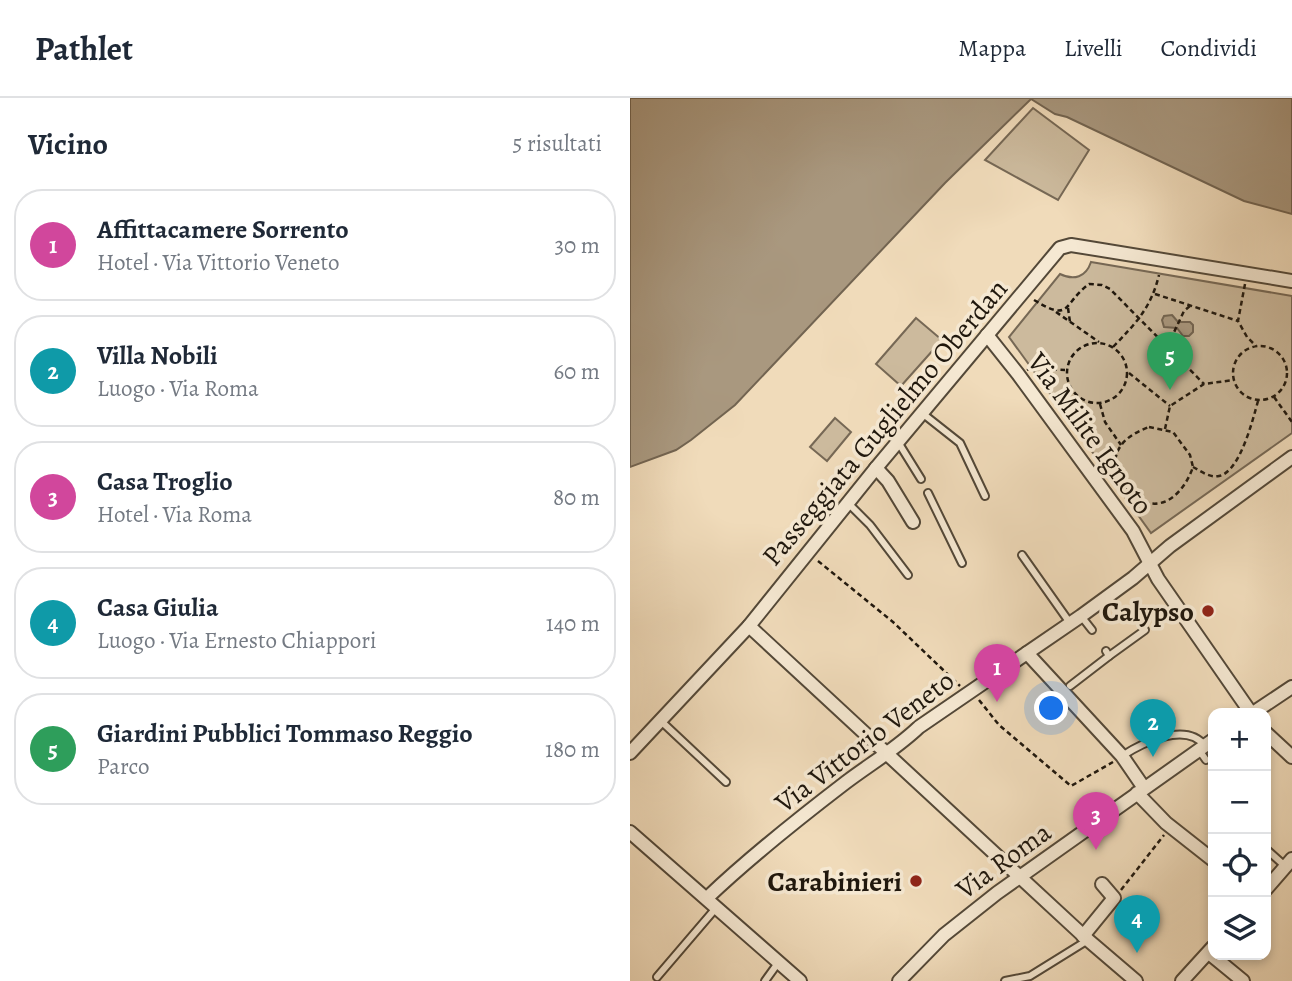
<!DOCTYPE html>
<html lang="it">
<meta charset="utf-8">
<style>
body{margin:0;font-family:Alegreya,serif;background:#f6f6f7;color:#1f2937}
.controls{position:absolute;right:21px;bottom:21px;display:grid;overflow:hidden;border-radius:14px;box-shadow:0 4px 10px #0003}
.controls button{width:63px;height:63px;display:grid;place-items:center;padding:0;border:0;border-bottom:2px solid #e0e1e3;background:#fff;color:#1f2937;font:35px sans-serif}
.you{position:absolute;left:422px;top:611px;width:24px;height:24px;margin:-18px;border:5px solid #fff;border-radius:50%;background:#1a73e8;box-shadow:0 0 0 10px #1a73e833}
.badge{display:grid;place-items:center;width:46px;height:46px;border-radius:50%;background:#db2777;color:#fff;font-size:23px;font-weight:700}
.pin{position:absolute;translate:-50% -58px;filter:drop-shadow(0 2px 4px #0008)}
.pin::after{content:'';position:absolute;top:37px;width:24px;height:21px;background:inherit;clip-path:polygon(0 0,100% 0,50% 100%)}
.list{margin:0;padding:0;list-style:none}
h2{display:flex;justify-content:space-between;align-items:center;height:91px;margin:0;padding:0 28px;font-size:30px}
h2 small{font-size:23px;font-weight:400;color:#747a83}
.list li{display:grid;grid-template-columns:46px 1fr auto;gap:21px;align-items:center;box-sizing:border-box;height:112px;margin:0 14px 14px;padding:0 14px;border:2px solid #e0e1e3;border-radius:28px}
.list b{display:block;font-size:26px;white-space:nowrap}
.list p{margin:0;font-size:23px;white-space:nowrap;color:#747a83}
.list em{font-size:23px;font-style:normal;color:#747a83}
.icon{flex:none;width:38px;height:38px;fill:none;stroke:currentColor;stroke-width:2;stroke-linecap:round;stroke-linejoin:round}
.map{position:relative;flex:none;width:662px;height:883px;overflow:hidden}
header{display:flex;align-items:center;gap:42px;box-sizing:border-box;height:98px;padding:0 35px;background:#fff;border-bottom:2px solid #e0e1e3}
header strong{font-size:33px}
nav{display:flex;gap:38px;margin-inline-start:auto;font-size:24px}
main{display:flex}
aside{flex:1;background:#fff}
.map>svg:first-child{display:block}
</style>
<header>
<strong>Pathlet</strong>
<nav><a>Mappa</a><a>Livelli</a><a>Condividi</a></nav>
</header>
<main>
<aside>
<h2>Vicino<small>5 risultati</small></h2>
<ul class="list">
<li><span class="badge" style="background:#d1479c">1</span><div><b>Affittacamere Sorrento</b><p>Hotel · Via Vittorio Veneto</p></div><em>30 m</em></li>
<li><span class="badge" style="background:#0f9aa8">2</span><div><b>Villa Nobili</b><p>Luogo · Via Roma</p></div><em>60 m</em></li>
<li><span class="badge" style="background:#d1479c">3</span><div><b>Casa Troglio</b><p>Hotel · Via Roma</p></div><em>80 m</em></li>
<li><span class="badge" style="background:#0f9aa8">4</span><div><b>Casa Giulia</b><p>Luogo · Via Ernesto Chiappori</p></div><em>140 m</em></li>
<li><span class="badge" style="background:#2e9e5b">5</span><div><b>Giardini Pubblici Tommaso Reggio</b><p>Parco</p></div><em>180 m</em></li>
</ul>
</aside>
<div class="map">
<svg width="662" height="883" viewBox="0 0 662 883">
<rect width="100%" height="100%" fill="#f0dbba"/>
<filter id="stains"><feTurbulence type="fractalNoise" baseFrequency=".00286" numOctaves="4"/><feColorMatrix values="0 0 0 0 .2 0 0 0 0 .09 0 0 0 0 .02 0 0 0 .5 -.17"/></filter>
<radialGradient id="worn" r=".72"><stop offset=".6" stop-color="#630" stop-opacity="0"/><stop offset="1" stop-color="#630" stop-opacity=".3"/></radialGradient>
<g fill="#ccba9d" stroke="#766855" stroke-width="2">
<path d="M403 10 459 52 428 102 355 62Z"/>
<path d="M461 164 662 198V335L521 435 379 239 430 176C444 183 456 179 461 164Z"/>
<path d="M286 220 312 242 271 288 246 266Z"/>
<path d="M205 320 221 334 197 363 180 349Z"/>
</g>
<g fill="#a9987f" stroke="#726451" stroke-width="2">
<path d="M0 0H662V116L614 103 437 19 425 16 401 1 315 85 105 307 61 342 46 352 0 369Z"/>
<path d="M542 217 548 224H560L563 227V234L559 238H553L547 230 534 229 532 222 534 218Z"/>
</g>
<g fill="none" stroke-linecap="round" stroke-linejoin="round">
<defs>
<g id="lane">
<path d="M292 315 330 345 355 398"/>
<path d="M268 344 291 381"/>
<path d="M298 395 332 465"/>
<path d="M218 405 240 427 278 477"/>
<path d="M392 457 440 525"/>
<path d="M451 518 462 532"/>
<path d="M479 558 515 532"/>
<path d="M440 588 479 558 476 553"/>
<path d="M32 624 96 684"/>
<path d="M569 652 576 662"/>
<path d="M492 658C512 645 556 623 575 648"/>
<path d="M636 751 655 768"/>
<path d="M27 879 86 810"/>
<path d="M135 883 148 865"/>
<path d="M375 883 400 878 458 842"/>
</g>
<g id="street">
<path d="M357 237 388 276 503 433 528 481 621 615"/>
<path d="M246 370 258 383 283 424"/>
<path d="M119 528 458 842 506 883"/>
<path d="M397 555 492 658 514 690"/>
<path d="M623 615 662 589"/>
<path d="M636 635 662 659"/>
<path d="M0 655 119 528 246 370 430 150 441 147 662 183"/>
<path d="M507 695 536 725 583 762"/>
<path d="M0 734 170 883"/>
<path d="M636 791 662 761"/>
<path d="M77 800C120 759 168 721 215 685 240 666 266 651 289 629L451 518 503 480 540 448 662 359"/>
<path d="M453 838 484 800 472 786"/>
<path d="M579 855 613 883"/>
<path d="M269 883 314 837 367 795 583 642"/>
<path d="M552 883 583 849"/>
</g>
</defs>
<use href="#lane" stroke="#534838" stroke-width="10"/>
<use href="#street" stroke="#534838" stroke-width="16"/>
<g stroke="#1f170d" stroke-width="2.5" stroke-dasharray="5 3.5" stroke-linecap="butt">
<path d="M615 186 608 223 617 239 626 248"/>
<path d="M525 196 608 223"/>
<path d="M404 202C442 225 432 206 459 186L472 187 480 191 574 286"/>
<path d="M438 210 440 224"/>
<path d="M426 214 469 244"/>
<circle cx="467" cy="275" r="30"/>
<circle cx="630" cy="275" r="27"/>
<path d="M483 249C506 225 521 210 529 177"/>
<path d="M537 249 554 213 560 208"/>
<path d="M397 272 401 270 435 272"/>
<path d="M499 275 540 308"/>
<path d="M644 299 662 324"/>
<path d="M470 306 475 324 491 347"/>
<path d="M519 329 543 334 560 357 563 369C555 392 535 416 508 401 499 395 492 384 486 375 481 350 497 337 519 329Z"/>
<path d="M535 331 540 308 574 286 604 282"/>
<path d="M563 369C571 373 579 380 589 378 610 374 623 321 628 303"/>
<path d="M188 463 263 524 330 588"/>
<path d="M349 602 369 627 441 688 483 664"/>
<path d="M491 792 534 737"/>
</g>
<use href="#lane" stroke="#f5e8d2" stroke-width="6"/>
<use href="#street" stroke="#f5e8d2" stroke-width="12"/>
</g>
<g fill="#8f2418" stroke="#f5e8d2" stroke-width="2.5">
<circle cx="578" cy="513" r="7"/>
<circle cx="286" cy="783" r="7"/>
</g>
<g text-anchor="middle" stroke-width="7" stroke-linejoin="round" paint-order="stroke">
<g font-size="28" fill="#1f170d" stroke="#f5e8d2">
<text transform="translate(254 324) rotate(-50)" y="10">Passeggiata Guglielmo Oberdan</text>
<text transform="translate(461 335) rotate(54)" y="10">Via Milite Ignoto</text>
<text transform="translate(234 643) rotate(-37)" y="10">Via Vittorio Veneto</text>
<text transform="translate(373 762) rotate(-36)" y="10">Via Roma</text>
</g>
<g font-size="28" font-weight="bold" fill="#1f170d" stroke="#f5e8d2" text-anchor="end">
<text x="564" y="523">Calypso</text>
<text x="272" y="793">Carabinieri</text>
</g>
</g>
<rect width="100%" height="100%" filter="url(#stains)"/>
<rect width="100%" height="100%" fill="url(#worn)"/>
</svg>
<div class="controls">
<button>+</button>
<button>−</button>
<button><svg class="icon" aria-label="locate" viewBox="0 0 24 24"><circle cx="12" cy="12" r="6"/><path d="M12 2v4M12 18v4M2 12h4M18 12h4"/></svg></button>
<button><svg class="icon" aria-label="layers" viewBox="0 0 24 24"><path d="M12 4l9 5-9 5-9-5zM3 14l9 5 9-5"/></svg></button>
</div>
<div class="you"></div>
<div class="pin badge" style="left:367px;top:604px;background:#d1479c">1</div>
<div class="pin badge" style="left:523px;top:659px;background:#0f9aa8">2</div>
<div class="pin badge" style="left:466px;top:752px;background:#d1479c">3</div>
<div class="pin badge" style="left:507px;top:855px;background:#0f9aa8">4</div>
<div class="pin badge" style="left:540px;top:292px;background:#2e9e5b">5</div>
</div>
</main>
